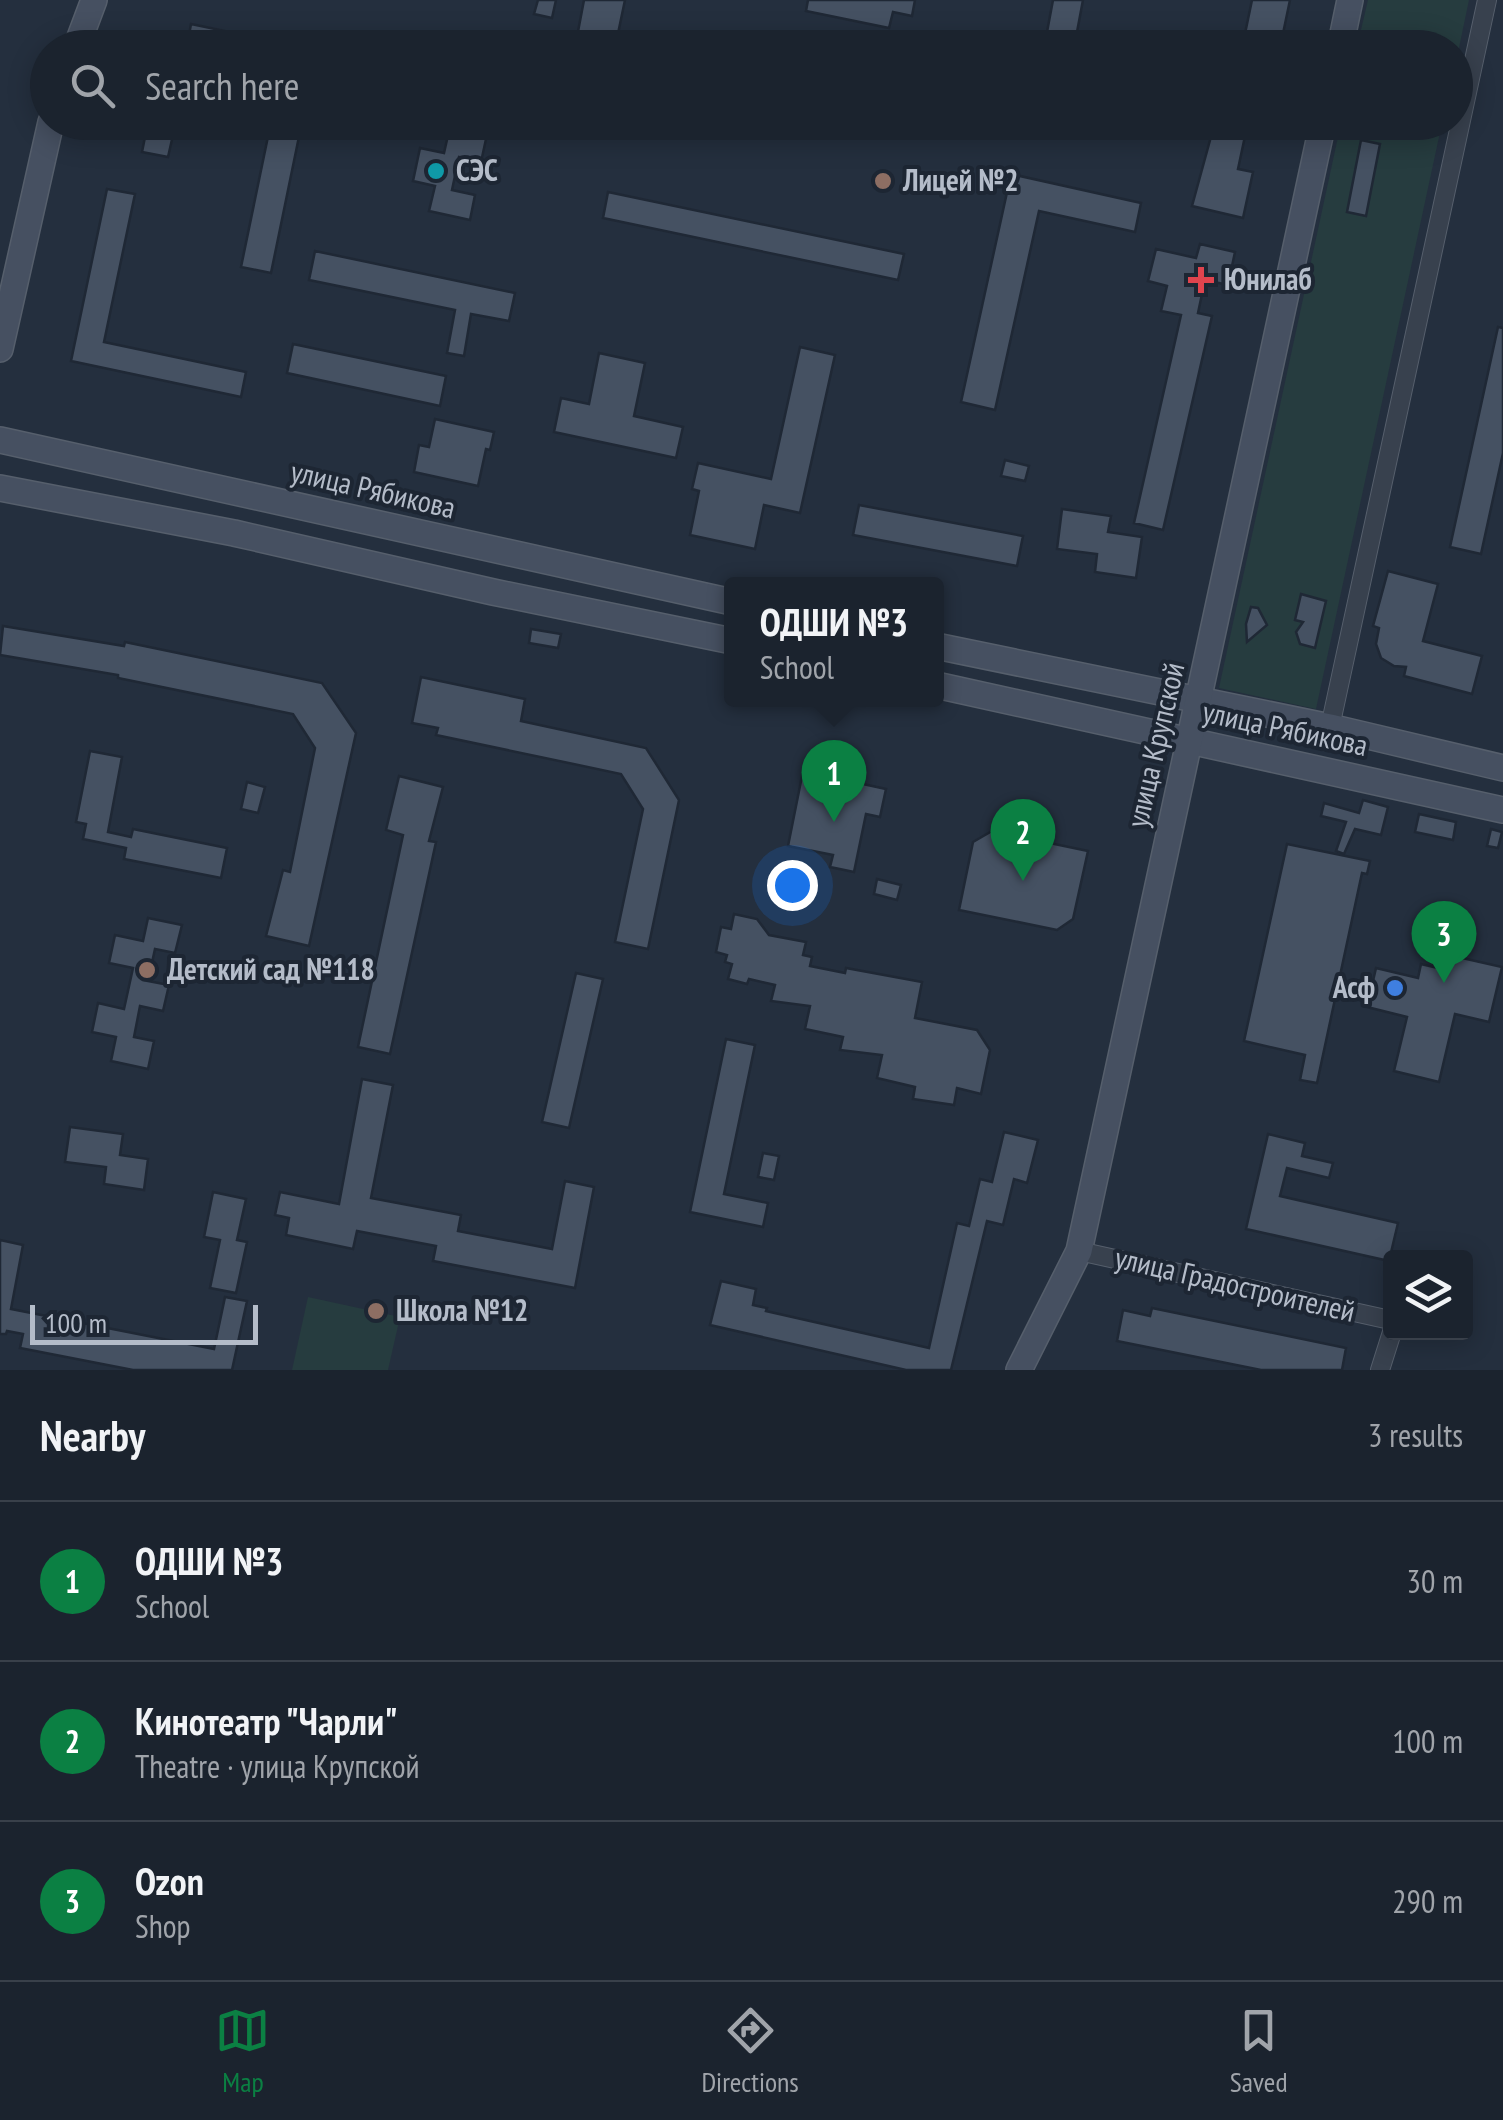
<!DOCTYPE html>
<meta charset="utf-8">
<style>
body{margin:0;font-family:"PT Sans Narrow",sans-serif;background:#242b36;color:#f1f3f6}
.controls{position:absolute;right:30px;bottom:30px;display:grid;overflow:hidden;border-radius:10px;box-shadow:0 5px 25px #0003}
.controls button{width:90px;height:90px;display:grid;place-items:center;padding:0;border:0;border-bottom:2px solid #39404a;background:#1b232e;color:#f1f3f6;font:50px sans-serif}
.scale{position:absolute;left:30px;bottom:25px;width:228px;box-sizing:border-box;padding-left:10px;border:5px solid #b4bcc9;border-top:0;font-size:28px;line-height:35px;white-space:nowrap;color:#b4bcc9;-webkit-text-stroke:8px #1d2633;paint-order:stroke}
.you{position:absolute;left:792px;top:885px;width:35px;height:35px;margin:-25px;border:8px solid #fff;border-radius:50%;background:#1a73e8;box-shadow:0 0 0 15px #1a73e833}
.badge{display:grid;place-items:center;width:65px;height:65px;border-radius:50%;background:#0b8043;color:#fff;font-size:32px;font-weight:700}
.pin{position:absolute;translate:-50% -82px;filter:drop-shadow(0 2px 5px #0008)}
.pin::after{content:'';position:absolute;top:52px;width:35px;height:30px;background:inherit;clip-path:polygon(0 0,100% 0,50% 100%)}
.popup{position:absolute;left:724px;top:577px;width:220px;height:130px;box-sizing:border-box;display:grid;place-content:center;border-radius:10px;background:#1b232e;filter:drop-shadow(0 2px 8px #0005);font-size:32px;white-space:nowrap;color:#a0a4aa}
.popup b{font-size:38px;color:#f1f3f6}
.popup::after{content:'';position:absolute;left:50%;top:100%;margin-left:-20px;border:20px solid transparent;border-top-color:#1b232e}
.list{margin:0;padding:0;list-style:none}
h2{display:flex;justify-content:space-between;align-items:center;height:130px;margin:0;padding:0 40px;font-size:42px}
h2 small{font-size:32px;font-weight:400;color:#a0a4aa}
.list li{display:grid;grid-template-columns:65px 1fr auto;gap:30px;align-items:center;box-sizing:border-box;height:160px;padding:0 40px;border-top:2px solid #39404a}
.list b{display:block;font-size:38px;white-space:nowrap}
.list p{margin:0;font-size:32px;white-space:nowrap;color:#a0a4aa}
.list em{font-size:32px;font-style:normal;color:#a0a4aa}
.icon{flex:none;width:55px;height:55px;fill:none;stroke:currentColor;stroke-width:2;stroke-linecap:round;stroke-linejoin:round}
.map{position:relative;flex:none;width:1503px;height:1370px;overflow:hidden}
.search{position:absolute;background:#1b232e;box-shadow:0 5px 25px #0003;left:30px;right:30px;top:30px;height:110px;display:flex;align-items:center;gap:25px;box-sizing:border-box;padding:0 35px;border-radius:55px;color:#a0a4aa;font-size:38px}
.sheet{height:610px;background:#1b232e}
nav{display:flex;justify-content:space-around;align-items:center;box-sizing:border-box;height:140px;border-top:2px solid #39404a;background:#1b232e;font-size:28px;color:#a0a4aa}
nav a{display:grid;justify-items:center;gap:5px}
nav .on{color:#0b8043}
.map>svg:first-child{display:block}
</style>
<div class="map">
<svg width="1503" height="1370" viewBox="0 0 1503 1370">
<rect width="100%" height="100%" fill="#242f3e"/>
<g fill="#263c3f">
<path d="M1368 0H1469L1456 62V48L1357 47Z"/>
<path d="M1341 123H1442L1316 709 1219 688Z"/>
<path d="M308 1297 400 1317 388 1370H292Z"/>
</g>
<g fill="#455162" stroke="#1f2835" stroke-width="2.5">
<path d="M538 0H556L552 18 534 14Z"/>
<path d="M584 0H625L615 48 576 42Z"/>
<path d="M808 0H915L912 16 893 12 889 28 806 11Z"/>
<path d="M1053 0H1083L1074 48H1044Z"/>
<path d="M1252 0H1290L1280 48H1242Z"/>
<path d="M191 24 278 42 277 48 187 46Z"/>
<path d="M148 122H176L168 157 142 152Z"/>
<path d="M271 122H302L271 273 241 267Z"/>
<path d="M451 122H468L467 126 488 130 481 162 459 157 452 190 475 195 470 220 429 211 435 186 413 181 420 148 444 153Z"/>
<path d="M1215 122H1248L1238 169 1253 172 1243 218 1192 206Z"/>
<path d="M1361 140 1380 144 1366 216 1347 212Z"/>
<path d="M1011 174 1141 203 1135 232 1039 211 995 410 961 402Z"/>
<path d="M107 189 135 194 104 342 246 372 241 397 71 361Z"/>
<path d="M608 192 904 254 898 280 603 218Z"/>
<path d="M1200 244 1235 252 1228 285 1205 280 1198 313 1212 316 1163 530 1134 523 1181 315 1161 311 1167 286 1148 281 1156 249 1196 258Z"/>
<path d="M315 251 515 293 509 321 471 314 464 356 447 353 455 310 309 280Z"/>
<path d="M1498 327 1503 328V453L1481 554 1450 547Z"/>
<path d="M293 344 446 376 440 406 287 373Z"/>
<path d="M800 347 835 355 800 513 764 505 755 549 690 535 699 491 692 489 698 463 771 479Z"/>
<path d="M599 353 645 363 634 416 683 427 676 458 554 432 561 398 589 404Z"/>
<path d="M435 419 494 432 490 450 486 449 478 486 414 472 419 445 429 447Z"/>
<path d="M1005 460 1029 466 1025 481 1001 476Z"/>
<path d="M859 505 1023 536 1017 566 853 535Z"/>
<path d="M1062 509 1111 516 1108 532 1142 537 1136 578 1095 572 1097 554 1057 549Z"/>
<path d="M1388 571 1438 584 1423 641 1482 656 1472 694 1404 676 1406 667 1394 666 1381 658 1376 644 1379 628 1373 626Z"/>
<path d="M1301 594 1326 601 1315 648 1300 644 1296 632 1303 622 1295 620Z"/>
<path d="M1251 607 1258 608 1267 625 1247 642 1246 624Z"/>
<path d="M3 626 124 646 125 642 322 683 356 733 309 946 266 936 283 870 290 872 315 748 293 714 118 678V675L0 655Z"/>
<path d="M531 629 561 634 558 648 529 643Z"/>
<path d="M421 677 525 699 521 721 646 748 679 800 648 949 615 942 643 809 621 774 436 735 438 728 412 723Z"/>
<path d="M90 751 122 757 108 832 131 837 133 829 227 848 221 878 124 859 126 848 83 839 86 824 76 822Z"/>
<path d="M803 771 886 789 880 817 866 814 854 872 830 867 833 855 788 846Z"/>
<path d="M399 776 443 787 429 841 436 842 390 1054 358 1047 403 835 386 830Z"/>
<path d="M247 782 265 787 258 813 241 809Z"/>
<path d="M1363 800 1388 807 1381 835 1355 829 1344 854 1336 851 1346 822 1321 816 1324 803 1359 813Z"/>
<path d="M1419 814 1456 822 1453 840 1415 832Z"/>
<path d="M1491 829 1502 832 1498 848 1487 846Z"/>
<path d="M992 831 1088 851 1073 919 1057 930 959 910 973 842Z"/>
<path d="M1287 844 1370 861 1367 874 1362 873 1317 1083 1300 1080 1305 1055 1244 1041Z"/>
<path d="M877 879 901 885 897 900 874 894Z"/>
<path d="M734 914 757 919 769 935 806 942 803 955 812 957 810 966 845 973 846 968 922 982 915 1018 977 1030 990 1050 981 1094 957 1088 954 1105 913 1099 915 1087 877 1078 882 1055 840 1050 843 1037 805 1029 810 1006 771 1001 775 985 749 979 747 984 728 979 732 964 725 962 727 955 716 952 721 927 731 929Z"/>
<path d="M148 918 182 925 175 953 155 949 148 981 169 985 163 1011 140 1006 134 1037 154 1041 148 1069 111 1061 116 1037 92 1032 98 1003 124 1009 133 968 109 963 115 935 143 941Z"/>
<path d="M1449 955 1502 967 1489 1022 1455 1014 1439 1082 1394 1071 1407 1017 1367 1007 1376 968 1418 978 1421 964 1446 970Z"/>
<path d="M576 973 603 979 569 1128 542 1122Z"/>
<path d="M726 1039 755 1045 724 1194 768 1203 763 1227 690 1212Z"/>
<path d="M362 1079 393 1085 371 1198 461 1215 458 1231 552 1249 565 1181 594 1187 575 1288 433 1261 436 1246 357 1231 353 1249 286 1235 289 1218 275 1215 280 1192 339 1204Z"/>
<path d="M70 1127 123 1134 120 1155 148 1159 144 1190 104 1184 106 1167 65 1162Z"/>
<path d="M1004 1132 1038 1140 1027 1183 1014 1179 1003 1225 987 1221 951 1370H906L710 1325 721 1281 756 1289 753 1305 767 1308 766 1311 929 1348 957 1223 969 1226 980 1179 992 1182Z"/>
<path d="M1268 1134 1305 1143 1302 1156 1333 1163 1329 1178 1287 1168 1280 1196 1398 1223 1389 1261 1246 1229Z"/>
<path d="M763 1153 779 1156 774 1180 758 1177Z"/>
<path d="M213 1192 246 1199 237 1240 247 1242 236 1293 210 1288 220 1240 204 1237Z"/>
<path d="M0 1240 23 1245 11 1309 214 1349 225 1297 247 1301 232 1370H133L20 1348 23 1334 7 1331 6 1334H0Z"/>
<path d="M1152 1308 1346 1348 1342 1370H1261L1117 1341 1123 1310 1150 1316Z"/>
</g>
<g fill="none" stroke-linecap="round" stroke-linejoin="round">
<defs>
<g id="street">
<path d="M1330 727 1487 0"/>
<path d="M1079 1251 1390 1320"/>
<path d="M1380 1370 1392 1332"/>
</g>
<g id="secondary">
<path d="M76 48 94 0"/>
<path d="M1340 48 1350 0"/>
<path d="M0 349 51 122"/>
<path d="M0 440C244 492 487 549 732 602"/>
<path d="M0 488 234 533 493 592 732 641"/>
<path d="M936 646 1330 727 1503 768"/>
<path d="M936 685 1503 810"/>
<path d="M1019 1370 1079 1251 1323 122"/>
</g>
</defs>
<use href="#street" stroke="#565f6c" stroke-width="20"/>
<use href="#secondary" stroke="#565f6c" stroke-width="28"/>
<use href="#street" stroke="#38414e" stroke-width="18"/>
<use href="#secondary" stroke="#465061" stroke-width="25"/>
</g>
<circle fill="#0f9aa8" stroke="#1d2633" stroke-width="4" cx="436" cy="171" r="10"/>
<g fill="#8d6e63" stroke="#1d2633" stroke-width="4">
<circle cx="883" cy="181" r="10"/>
<circle cx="147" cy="970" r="10"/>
<circle cx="376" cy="1311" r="10"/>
</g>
<path fill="#e0444e" stroke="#1d2633" stroke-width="4" d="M1196 265h10v10h10v10h-10v10h-10v-10h-10v-10h10z"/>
<circle fill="#3f7fe0" stroke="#1d2633" stroke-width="4" cx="1395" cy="988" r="10"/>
<g text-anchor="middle" stroke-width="8" stroke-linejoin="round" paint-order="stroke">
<g font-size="30" font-weight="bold" fill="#b4bcc9" stroke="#1d2633" text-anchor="start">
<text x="456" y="181">СЭС</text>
<text x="903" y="191">Лицей №2</text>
<text x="1224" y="290">Юнилаб</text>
<text x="167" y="980">Детский сад №118</text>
<text x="1375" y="998" text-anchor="end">Асф</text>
<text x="396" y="1321">Школа №12</text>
</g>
<g font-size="30" fill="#b4bcc9" stroke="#1d2633">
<text transform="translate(373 490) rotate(13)" y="10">улица Рябикова</text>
<text transform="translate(1285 729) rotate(12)" y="10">улица Рябикова</text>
<text transform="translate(1156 745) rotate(-77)" y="10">улица Крупской</text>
<text transform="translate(1235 1285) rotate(13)" y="10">улица Градостроителей</text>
</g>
</g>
</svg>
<div class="controls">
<button><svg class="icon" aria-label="layers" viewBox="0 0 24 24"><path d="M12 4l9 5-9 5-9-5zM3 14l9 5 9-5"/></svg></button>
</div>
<div class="scale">100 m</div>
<div class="you"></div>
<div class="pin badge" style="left:834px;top:822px">1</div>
<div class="popup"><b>ОДШИ №3</b>School</div>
<div class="pin badge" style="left:1023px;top:881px">2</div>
<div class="pin badge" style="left:1444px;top:983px">3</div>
<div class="search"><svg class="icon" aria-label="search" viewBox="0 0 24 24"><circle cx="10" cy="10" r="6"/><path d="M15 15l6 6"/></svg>Search here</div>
</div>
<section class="sheet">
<h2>Nearby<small>3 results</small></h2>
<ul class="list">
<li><span class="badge">1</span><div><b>ОДШИ №3</b><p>School</p></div><em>30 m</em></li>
<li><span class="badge">2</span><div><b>Кинотеатр &quot;Чарли&quot;</b><p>Theatre · улица Крупской</p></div><em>100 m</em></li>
<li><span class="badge">3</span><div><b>Ozon</b><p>Shop</p></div><em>290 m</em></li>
</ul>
</section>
<nav>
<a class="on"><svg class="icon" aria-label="map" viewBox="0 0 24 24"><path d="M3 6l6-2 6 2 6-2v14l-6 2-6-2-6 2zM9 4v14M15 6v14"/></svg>Map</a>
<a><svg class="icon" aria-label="directions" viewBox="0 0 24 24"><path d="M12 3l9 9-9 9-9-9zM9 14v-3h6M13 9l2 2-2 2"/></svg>Directions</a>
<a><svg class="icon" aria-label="saved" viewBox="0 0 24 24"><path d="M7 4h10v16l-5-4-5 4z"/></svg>Saved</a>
</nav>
